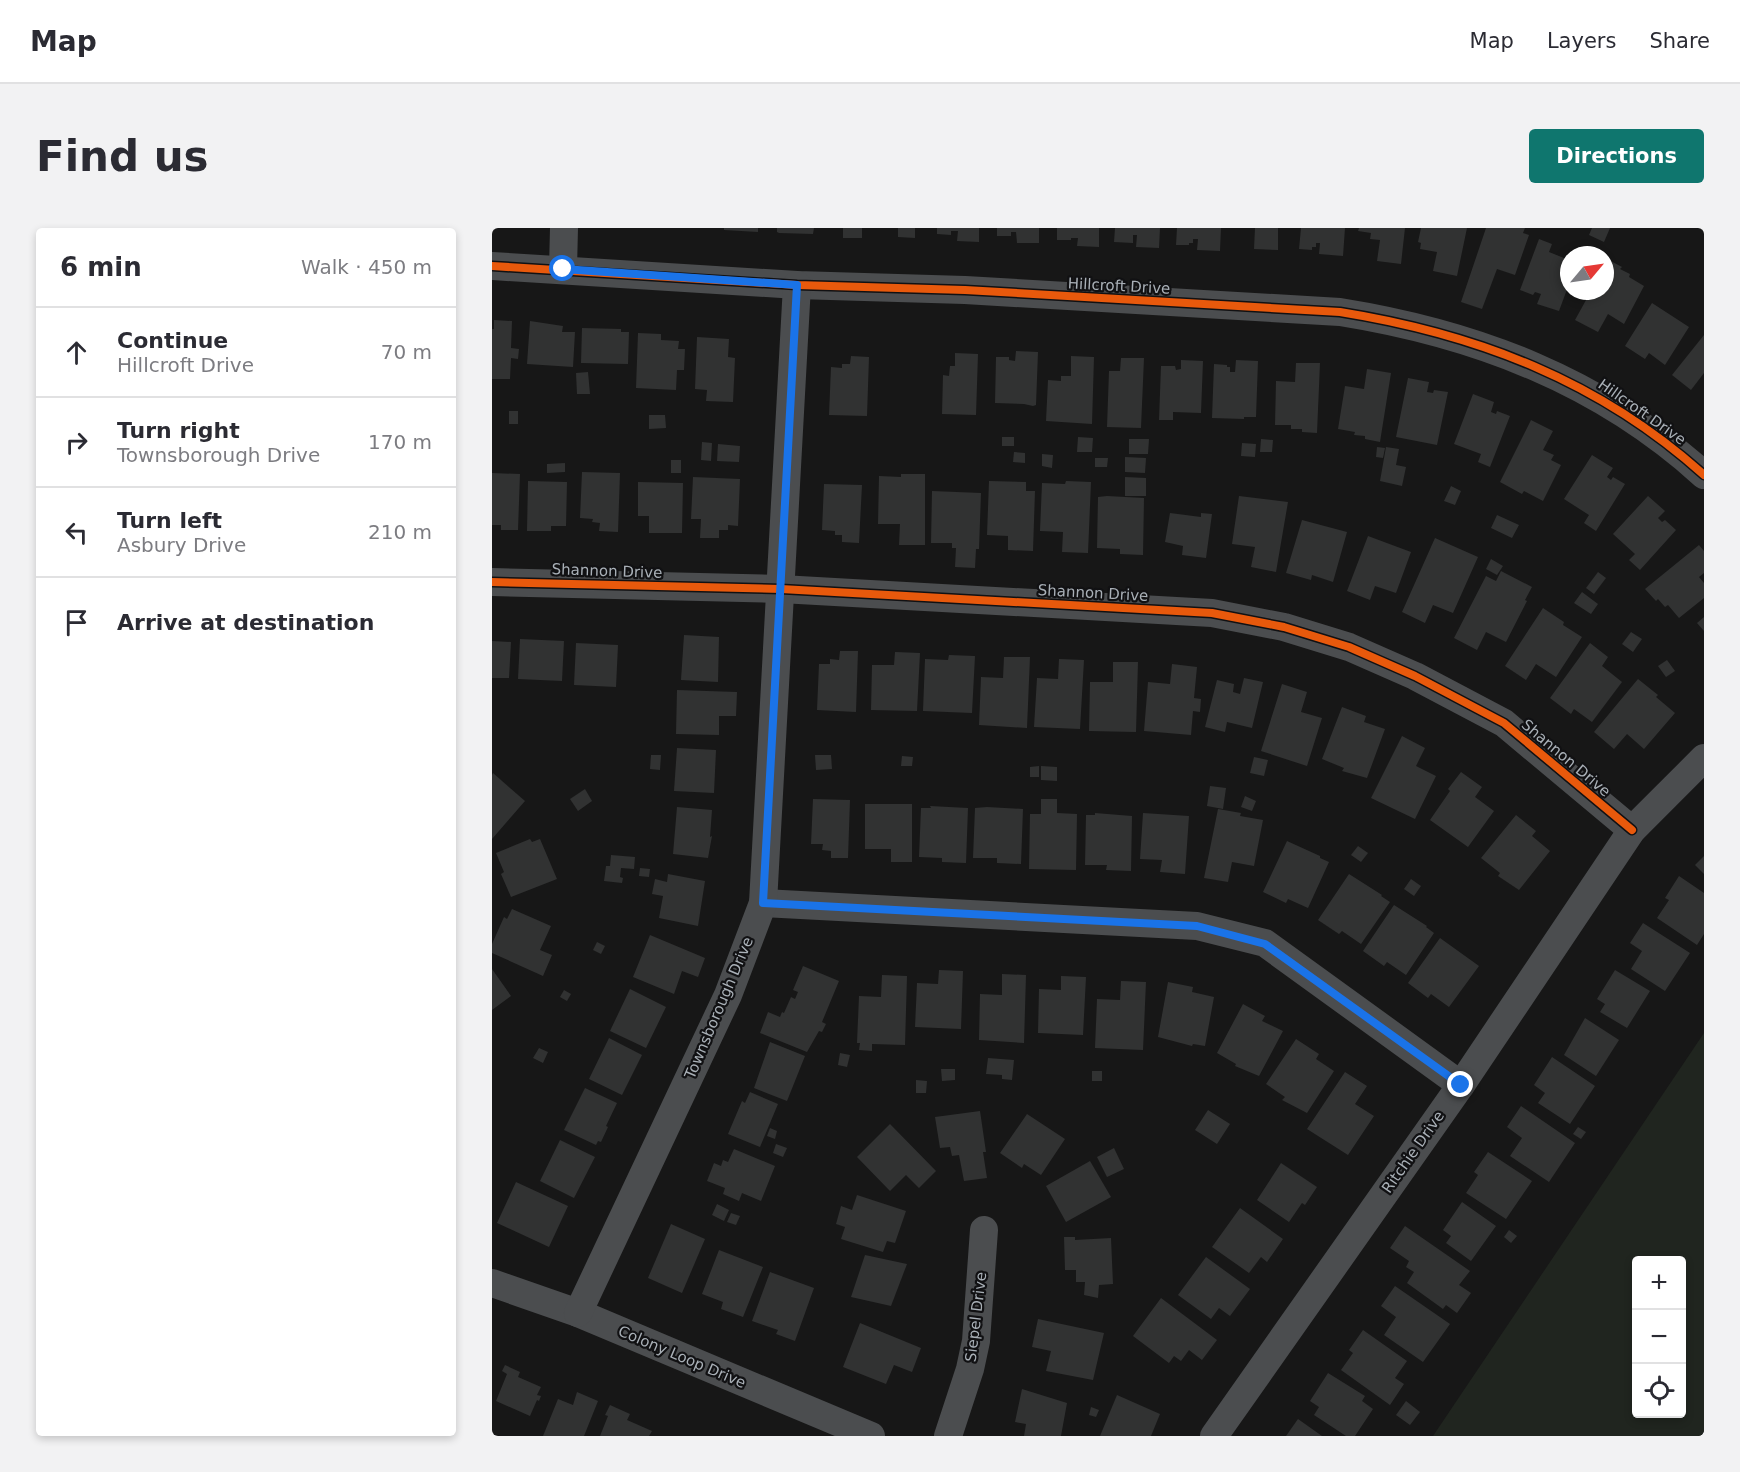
<!DOCTYPE html>
<meta charset="utf-8">
<style>
body{margin:0;font-family:"DejaVu Sans",sans-serif;background:#f2f2f3;color:#2b2b33}
.controls{position:absolute;right:18px;bottom:18px;display:grid;overflow:hidden;border-radius:6px;box-shadow:0 3px 9px #0003}
.controls button{width:54px;height:54px;display:grid;place-items:center;padding:0;border:0;border-bottom:2px solid #e1e1e2;background:#fff;color:#2b2b33;font:30px sans-serif}
.compass{position:absolute;left:1068px;top:18px;width:54px;height:54px;border-radius:50%;background:#fff;box-shadow:0 3px 9px #0003;rotate:61deg}
.stop{position:absolute;width:18px;height:18px;margin:-14px;border:4px solid #1a73e8;border-radius:50%;background:#fff}
.stop.end{background:#1a73e8;border-color:#fff;box-shadow:0 2px 6px #0008}
.list{margin:0;padding:0;list-style:none}
h2{display:flex;justify-content:space-between;align-items:center;height:78px;margin:0;padding:0 24px;font-size:26px}
h2 small{font-size:20px;font-weight:400;color:#7c7c81}
.list li{display:grid;grid-template-columns:39px 1fr auto;gap:18px;align-items:center;box-sizing:border-box;height:90px;padding:0 24px;border-top:2px solid #e1e1e2}
.list b{display:block;font-size:22px;white-space:nowrap}
.list p{margin:0;font-size:20px;white-space:nowrap;color:#7c7c81}
.list em{font-size:20px;font-style:normal;color:#7c7c81}
.icon{flex:none;width:33px;height:33px;fill:none;stroke:currentColor;stroke-width:2;stroke-linecap:round;stroke-linejoin:round}
.map{position:relative;flex:none;width:1212px;height:1208px;overflow:hidden;border-radius:6px}
header{display:flex;align-items:center;gap:36px;box-sizing:border-box;height:84px;padding:0 30px;background:#fff;border-bottom:2px solid #e1e1e2}
header strong{font-size:28px}
nav{display:flex;gap:33px;margin-inline-start:auto;font-size:21px}
.intro{display:flex;align-items:center;justify-content:space-between;box-sizing:border-box;height:144px;padding:0 36px}
h1{margin:0;font-size:42px}
.button{padding:15px 27px;border-radius:6px;background:#0f766e;color:#fff;font-size:21px;font-weight:700}
main{display:flex;gap:36px;padding:0 36px}
aside{flex:1;background:#fff;border-radius:6px;box-shadow:0 3px 9px #0003}
.map>svg:first-child{display:block}
</style>
<header>
<strong>Map</strong>
<nav><a>Map</a><a>Layers</a><a>Share</a></nav>
</header>
<div class="intro"><h1>Find us</h1><a class="button">Directions</a></div>
<main>
<aside>
<h2>6 min<small>Walk · 450 m</small></h2>
<ul class="list">
<li><svg class="icon" aria-label="ahead" viewBox="0 0 24 24"><path d="M12 20V5M6 11l6-6 6 6"/></svg><div><b>Continue</b><p>Hillcroft Drive</p></div><em>70 m</em></li>
<li><svg class="icon" aria-label="right" viewBox="0 0 24 24"><path d="M7 20v-9h11M14 6l5 5-5 5"/></svg><div><b>Turn right</b><p>Townsborough Drive</p></div><em>170 m</em></li>
<li><svg class="icon" aria-label="left" viewBox="0 0 24 24"><path d="M17 20v-9H6M10 6l-5 5 5 5"/></svg><div><b>Turn left</b><p>Asbury Drive</p></div><em>210 m</em></li>
<li><svg class="icon" aria-label="arrive" viewBox="0 0 24 24"><path d="M6 21V4h12l-3 4 3 4H6"/></svg><div><b>Arrive at destination</b></div></li>
</ul>
</aside>
<div class="map">
<svg width="1212" height="1208" viewBox="0 0 1212 1208">
<rect width="100%" height="100%" fill="#171717"/>
<path fill="#20251f" fill-rule="evenodd" d="M1212 805V1208H941ZM1144 1032H1190V1186H1144Z"/>
<g fill="#313232">
<path d="M232 0H266V4L232 2Z"/>
<path d="M285 0H322L321 6 287 5 285 4Z"/>
<rect x="351" y="0" width="19" height="10"/>
<path d="M406 0H423V10L406 9Z"/>
<path d="M445 0H487V14L465 13 466 3H459V7L445 6Z"/>
<path d="M505 0H547V15H525L524 4H519V8H505Z"/>
<path d="M565 0H607V19L585 18 586 10H579V12H565Z"/>
<path d="M623 0H668L667 20 644 19 645 7H641V15L622 14Z"/>
<path d="M685 0H729L728 23 705 22 706 11H701V15H697V17H684Z"/>
<path d="M763 0H786V22L762 21Z"/>
<path d="M809 0H853L851 28 827 26 828 15H824V19H820V22L807 21Z"/>
<path d="M867 0H913L909 36 885 33 888 12 878 11 879 5 866 3Z"/>
<path d="M929 0H975L965 48 941 43 945 24 928 21 929 15 926 14Z"/>
<path d="M994 0H1033L1031 5 1037 7 1023 47 1005 41 990 81 969 74Z"/>
<path d="M1100 0H1118L1112 14 1097 7Z"/>
<path d="M1047 11 1060 16 1057 24 1077 32V56L1067 83 1045 76 1049 66 1043 64 1041 67 1028 62Z"/>
<path d="M1115 31 1130 39 1128 41 1138 46 1137 49 1152 58 1132 96 1116 86 1106 104 1083 92 1099 63H1113V36Z"/>
<path d="M1160 75 1197 99 1173 137 1157 125 1153 131 1133 118Z"/>
<path d="M2 92 20 93 19 120 27 121 26 131 19 130 18 151H0V101H2Z"/>
<path d="M38 93 71 98 70 104H83L81 139 35 136Z"/>
<path d="M90 100 129 101V104H137L136 136 89 135Z"/>
<path d="M146 105 169 106V112L187 113 186 121H193L192 142H185L184 162 144 160Z"/>
<path d="M1212 107V145L1199 162 1180 147Z"/>
<path d="M205 109 237 111 236 129 243 130 241 174 214 173 215 162 203 161Z"/>
<path d="M524 123 546 124 544 177 541 178 532 176 503 175 504 129H517V132L523 133Z"/>
<path d="M463 125 486 126 484 187 450 186 451 147 457 148 458 138H463Z"/>
<path d="M359 128 377 129 375 188 337 187 339 139 350 140V136H358Z"/>
<path d="M579 128 602 129 600 196 554 193 556 152 569 153V148H579Z"/>
<path d="M629 130H652L649 200 615 199 617 143H628Z"/>
<path d="M689 132 711 133 709 185 681 184V192H667L669 138H683L684 142 689 141Z"/>
<path d="M744 132 766 133 764 189H752V191L720 190 722 136 735 137V139H738V144H743Z"/>
<path d="M804 135H828L825 205 810 204V201H799V197H783L784 153 803 154Z"/>
<path d="M875 141 899 145 888 214 873 211V208L862 207 863 204 846 201 853 158 872 161Z"/>
<path d="M96 144 98 166H85L84 145Z"/>
<path d="M916 150 937 154 935 164 941 165 942 162 956 164 945 217 904 209Z"/>
<path d="M981 166 1002 174 999 184 1004 186 1005 183 1018 188 998 239 986 234 989 226 962 216Z"/>
<rect x="17" y="183" width="9" height="13"/>
<path d="M157 187H173L174 200 157 201Z"/>
<path d="M1039 192 1061 203 1051 222 1062 227 1059 232 1069 237 1051 273 1032 263 1030 266 1008 254Z"/>
<rect x="510" y="209" width="12" height="9"/>
<path d="M586 209 601 210 600 224H585Z"/>
<path d="M637 211H657L656 226H637Z"/>
<path d="M769 211 781 212 780 224H768Z"/>
<path d="M210 214 220 215 219 233 209 232Z"/>
<path d="M750 215 764 216 763 229 749 228Z"/>
<path d="M226 216 248 218 247 234 225 233Z"/>
<path d="M885 219 893 220 891 230 884 229Z"/>
<path d="M894 219 907 221 904 237 914 239 910 258 888 253Z"/>
<path d="M522 224 533 225V235L521 234Z"/>
<path d="M550 226 561 227 560 240 550 238Z"/>
<path d="M1100 227 1121 240 1115 249 1119 252 1121 249 1133 256 1104 303 1092 295 1097 287 1072 271Z"/>
<path d="M633 229 654 230 653 245 633 244Z"/>
<path d="M603 230H616L615 239H603Z"/>
<rect x="179" y="232" width="10" height="13"/>
<path d="M73 235V244L55 245V236Z"/>
<path d="M90 244 128 245 126 304 107 303 108 295 100 294 101 291 88 290Z"/>
<path d="M0 245 28 246 26 302H9V297H0Z"/>
<path d="M409 246H433V317H407L408 296H386L387 248 409 249Z"/>
<path d="M201 249 248 251 246 298 236 297V302H227V310H208L209 291H199Z"/>
<path d="M633 249 654 250V268H633Z"/>
<path d="M36 253 75 254 74 298H59V303H35Z"/>
<path d="M497 253 534 254V263H543L541 323 516 322V308L495 307Z"/>
<path d="M574 253 599 254 596 325 570 324 571 304 548 303 550 255 573 256Z"/>
<path d="M146 254 191 255 190 305H157V288H146Z"/>
<path d="M332 256 370 257 367 315 350 314V307H343V303L330 302Z"/>
<path d="M959 258 969 263 963 277 952 273Z"/>
<path d="M440 263 489 265 487 321H484L483 340 463 339 464 320H460V315H439Z"/>
<path d="M615 268 652 270 651 327 628 326V321L605 320 606 269Z"/>
<path d="M747 268 796 274 784 344 759 339 763 319 740 316Z"/>
<path d="M1156 268 1173 283 1166 290 1170 294 1173 292 1184 302 1148 342 1137 332 1143 326 1121 306Z"/>
<path d="M678 285 709 289V285L720 286 714 330 690 327 691 318 673 314Z"/>
<path d="M1005 287 1027 297 1020 310 999 300Z"/>
<path d="M810 292 855 304 841 354 820 347 819 352 794 345Z"/>
<path d="M876 308 919 324 904 365 883 358 878 372 855 363Z"/>
<path d="M943 310 986 329 961 385 941 377 933 395 910 384Z"/>
<path d="M1207 317 1212 323V345L1207 349 1212 355V370L1187 390 1176 377 1173 379 1166 371 1164 373 1153 361Z"/>
<path d="M999 331 1011 338 1005 347 994 341Z"/>
<path d="M1009 343 1040 359 1033 372 1035 373 1014 414 994 404 985 422 962 410 994 348 1004 353Z"/>
<path d="M1106 344 1114 350 1102 366 1094 360Z"/>
<path d="M1090 364 1106 376 1099 386 1082 375Z"/>
<path d="M1051 380 1072 394 1071 397 1090 409 1064 449 1044 436 1034 452 1013 438Z"/>
<path d="M1212 389V403L1205 395Z"/>
<path d="M1139 404 1150 411 1141 424 1130 416Z"/>
<path d="M192 407 227 409 226 454 189 452Z"/>
<path d="M28 411 72 413 70 453 26 451Z"/>
<path d="M0 413 19 414 17 450H0Z"/>
<path d="M84 415 126 417 124 459 82 457Z"/>
<path d="M1098 415 1116 429 1110 438 1130 454 1100 494 1082 481 1079 486 1058 470Z"/>
<path d="M348 423H366L364 484 325 482 327 436H338V431L347 432Z"/>
<path d="M403 424 428 425 425 483 379 482 380 437H402Z"/>
<path d="M457 427 483 428 480 485 431 483 433 431 456 432Z"/>
<path d="M512 429H538L535 500 487 497 489 449 511 450Z"/>
<path d="M567 431 592 432 588 501 542 499 545 450 566 451Z"/>
<path d="M1175 432 1183 443 1174 449 1166 438Z"/>
<path d="M621 434H646L644 504 597 503 598 454H621Z"/>
<path d="M680 436 705 439 702 470 709 471 708 484 701 483 699 507 652 503 656 454 678 456Z"/>
<path d="M752 450 771 454 760 500 735 494 733 504 713 499 725 452 742 456 741 464 748 466Z"/>
<path d="M1146 451 1166 467 1164 469 1183 485 1152 521 1135 506 1122 521 1102 504Z"/>
<path d="M790 456 815 464 809 484 830 490 815 538 769 523Z"/>
<path d="M185 462 245 464 244 488H227V507L184 506Z"/>
<path d="M850 479 874 488 872 494 893 501 875 550 850 543 852 540 830 531Z"/>
<path d="M910 508 933 520 924 538 944 548 923 591 879 570Z"/>
<path d="M185 520 224 522 222 565 182 563Z"/>
<path d="M159 527H169L168 542 158 541Z"/>
<path d="M323 527H339L340 541 324 542Z"/>
<path d="M410 528 421 529 420 538H409Z"/>
<path d="M762 529 776 532 772 548 758 545Z"/>
<path d="M547 538V549H538V539Z"/>
<path d="M549 538 565 539V553L549 552Z"/>
<path d="M969 544 990 559 983 569 1002 583 976 619 938 592 958 563 956 561Z"/>
<path d="M1 545 33 573 0 611V547Z"/>
<path d="M718 558 734 560 731 581 715 578Z"/>
<path d="M93 561 100 573 86 583 78 571Z"/>
<path d="M753 568 764 573 760 583 749 579Z"/>
<path d="M321 571 358 572 356 630H339V623L330 622 331 616H319Z"/>
<path d="M549 571H565V585L585 586 584 642 537 641 538 586H549Z"/>
<path d="M373 576H420V634H399V621H373Z"/>
<path d="M438 578 476 580 474 635 450 634V630L427 629 429 580H439Z"/>
<path d="M185 579 220 582 218 609 220 608 216 630 181 626Z"/>
<path d="M495 579 531 581 529 636 505 635V630H481L483 580Z"/>
<path d="M726 581 749 585 748 588 771 592 762 638 740 634 736 654 712 650Z"/>
<path d="M603 585 640 588 639 643 614 642 615 637H593L594 587H603Z"/>
<path d="M651 585 697 588 693 646 668 644 670 632 648 631Z"/>
<path d="M1024 587 1044 603 1040 608 1058 623 1027 662 1006 648 1008 645 989 630Z"/>
<path d="M38 611 40 614 48 611 65 651 19 669 9 646 12 644 4 625Z"/>
<path d="M795 613 828 628V630L837 634 816 680 796 671 794 675 771 664Z"/>
<path d="M866 618 876 625 869 634 859 627Z"/>
<path d="M119 627 143 629 142 641 129 640 128 649 131 650 130 655 112 653 114 638H118Z"/>
<path d="M1212 628V646L1203 637Z"/>
<path d="M148 640 158 641 157 649 147 648Z"/>
<path d="M176 646 213 653 206 698 167 690 171 668 160 666 163 651 175 654Z"/>
<path d="M857 646 890 667 889 668 898 674 869 716 850 703 847 706 826 692Z"/>
<path d="M1187 648 1212 665V706L1205 717 1165 690 1177 672 1173 670Z"/>
<path d="M919 651 929 658 922 668 912 661Z"/>
<path d="M902 677 935 698 934 699 942 705 914 747 895 734 892 738 871 723Z"/>
<path d="M20 681 59 698 48 722 60 727 51 748 0 725V716L12 689 15 691Z"/>
<path d="M1151 695 1198 725 1173 763 1139 741 1150 723 1138 715Z"/>
<path d="M158 707 213 730 206 749 190 743 182 766 141 749Z"/>
<path d="M948 710 987 738 957 779 939 766 936 770 916 755Z"/>
<path d="M105 714 113 718 109 726 101 722Z"/>
<path d="M311 738 347 753 330 794 334 796 330 804 327 803 315 824 268 805 276 784 288 789 290 784 292 785 299 769 303 771 306 764 301 762Z"/>
<path d="M0 741 19 768 0 782Z"/>
<path d="M447 742 471 743 469 801 423 799 425 755 446 756Z"/>
<path d="M1123 742 1158 763 1135 800 1108 784 1113 776 1105 771Z"/>
<path d="M510 746 534 747 532 815 487 812 488 766 510 767Z"/>
<path d="M390 747 415 748 413 817 380 816V823L367 822 368 815H365L367 768 389 769Z"/>
<path d="M569 748 594 749 591 807 546 805 547 761 569 762Z"/>
<path d="M629 753 654 754 651 822 603 820 605 771 628 772Z"/>
<path d="M676 754 701 759 700 764 722 769 713 818 701 816 700 818 666 809Z"/>
<path d="M138 761 174 779 154 820 118 803Z"/>
<path d="M72 762 79 766 75 773 68 769Z"/>
<path d="M751 776 773 788 770 793 791 803 767 848 743 838 744 836 725 825Z"/>
<path d="M1093 790 1127 812 1104 848 1072 827Z"/>
<path d="M117 810 150 827 130 867 97 851Z"/>
<path d="M804 811 827 826 824 831 842 843 815 885 790 872 793 869 774 856Z"/>
<path d="M278 814 313 828 295 873 262 860Z"/>
<path d="M47 820 56 824 51 835 41 830Z"/>
<path d="M348 825 358 827 355 839 346 837Z"/>
<path d="M1060 829 1103 858 1078 896 1046 875 1053 865 1042 857Z"/>
<path d="M496 830 522 832 520 852 510 851V847L494 846Z"/>
<path d="M449 841H463V852L450 853Z"/>
<rect x="600" y="843" width="10" height="10"/>
<path d="M853 844 875 858 863 876 882 888 856 927 815 901Z"/>
<path d="M424 852 435 853 434 865H424Z"/>
<path d="M93 860 125 875 114 898 116 899 109 914 106 913 104 917 72 902Z"/>
<path d="M258 864 286 876 268 919 236 906 250 873 253 875Z"/>
<path d="M1029 878 1083 915 1057 954 1018 928 1030 910 1015 899Z"/>
<path d="M716 882 738 896 725 916 703 902Z"/>
<path d="M488 883 494 924H491L495 950 472 953 467 927 460 928 458 919 448 920 443 889Z"/>
<path d="M535 886 573 911 549 947 532 936 530 940 508 925Z"/>
<path d="M398 896 444 943 427 960 414 947 398 963 365 929Z"/>
<path d="M1086 899 1094 904 1089 911 1081 906Z"/>
<path d="M278 900 285 903 283 911 275 908Z"/>
<path d="M68 912 103 929 82 970 48 953Z"/>
<path d="M284 916 295 920 291 929 281 925Z"/>
<path d="M622 920 632 941 615 949 605 929Z"/>
<path d="M242 921 283 938 269 973 250 965 247 973 231 966 233 960 215 953 222 935 229 938 231 932 236 934Z"/>
<path d="M996 924 1040 953 1014 991 974 965 986 947 982 944Z"/>
<path d="M598 933 619 969 574 994 554 958Z"/>
<path d="M789 935 825 959 813 977 810 975 797 994 765 972Z"/>
<path d="M24 954 76 978 57 1019 5 995Z"/>
<path d="M365 967 414 983 403 1015 395 1013 391 1024 349 1011 353 999 344 996 349 978 360 982Z"/>
<path d="M970 974 1004 998 979 1033 954 1015 959 1008 951 1002Z"/>
<path d="M225 976 237 982 232 993 220 987Z"/>
<path d="M748 980 791 1011 775 1034 769 1029 757 1045 720 1019Z"/>
<path d="M239 985 248 988 244 997 235 994Z"/>
<path d="M179 996 213 1011 190 1065 156 1050Z"/>
<path d="M913 998 978 1043 967 1057 979 1065 965 1085 954 1077 951 1081 915 1055 922 1044 914 1039 917 1033 898 1020Z"/>
<path d="M1017 1002 1025 1008 1019 1015 1012 1009Z"/>
<path d="M572 1009H583V1012L619 1010 621 1056 607 1057 606 1070 592 1067 593 1054H584V1042H573Z"/>
<path d="M227 1022 271 1039 251 1089 229 1081 231 1074 210 1066Z"/>
<path d="M373 1027 415 1036 399 1078 359 1069Z"/>
<path d="M714 1029 758 1061 738 1088 727 1080 719 1091 686 1067Z"/>
<path d="M278 1044 322 1060 303 1113 284 1106 286 1102 260 1093Z"/>
<path d="M903 1058 958 1096 931 1134 892 1107 904 1089 889 1078Z"/>
<path d="M669 1070 725 1112 710 1132 697 1122 689 1133 682 1128 677 1135 641 1108Z"/>
<path d="M546 1091 612 1105 601 1152 554 1143 559 1123 540 1119Z"/>
<path d="M368 1095 429 1120 420 1144 402 1137 394 1156 351 1139Z"/>
<path d="M871 1102 915 1133 903 1150 912 1156 898 1177 849 1142 861 1125 857 1122Z"/>
<path d="M13 1137 28 1144 26 1149 49 1159 45 1167 49 1168 47 1173 45 1172 38 1188 4 1173 15 1146 10 1143Z"/>
<path d="M836 1145 873 1168 870 1173 881 1181 863 1208H854L822 1187 827 1179 818 1173Z"/>
<path d="M530 1161 575 1175 569 1208H532L534 1196 523 1194Z"/>
<path d="M85 1164 106 1173 92 1208H51L66 1171 81 1177Z"/>
<path d="M625 1167 668 1186 659 1208H608Z"/>
<path d="M914 1173 928 1184 918 1197 904 1187Z"/>
<path d="M118 1177 138 1186 135 1192 160 1203 157 1208H108L116 1188 113 1187Z"/>
<path d="M599 1179 607 1182 604 1189 597 1187Z"/>
<path d="M806 1191 830 1208H794Z"/>
</g>
<g fill="none" stroke-linecap="round" stroke-linejoin="round">
<g stroke="#4b4d4f" stroke-width="28">
<path d="M0 38 305 57 473 62 848 84C985 106 1108 153 1212 247"/>
<path d="M71 41 72 0"/>
<path d="M0 354 289 361 720 385 792 399 857 419 923 448 1012 495 1140 602"/>
<path d="M271 675 705 698 773 715 969 857"/>
<path d="M0 1055 86 1085 379 1208"/>
<path d="M86 1085 236 767 271 675 305 57"/>
<path d="M456 1208 478 1141 484 1113 492 1002"/>
<path d="M722 1208 969 857 1140 602 1212 530"/>
</g>
<defs>
<g id="cycleway">
<path d="M0 38 305 57 473 62 848 84C985 106 1108 153 1212 247"/>
<path d="M0 354 289 361 720 385 792 399 857 419 923 448 1012 495 1140 602"/>
</g>
</defs>
<use href="#cycleway" stroke="#111113" stroke-width="11"/>
<use href="#cycleway" stroke="#e8590c" stroke-width="8"/>
</g>
<g fill="none" stroke-linecap="round" stroke-linejoin="round">
<path stroke="#1a73e8" stroke-width="8" d="M71 41 305 57 271 675 705 698 773 716 969 857"/>
</g>
<g text-anchor="middle" stroke-width="4.5" stroke-linejoin="round" paint-order="stroke">
<g font-size="15" fill="#a9b0b7" stroke="#111113">
<text transform="translate(627 58) rotate(3)" y="5">Hillcroft Drive</text>
<text transform="translate(1150 184) rotate(35)" y="5">Hillcroft Drive</text>
<text transform="translate(115 343) rotate(2)" y="5">Shannon Drive</text>
<text transform="translate(601 365) rotate(3)" y="5">Shannon Drive</text>
<text transform="translate(1074 530) rotate(40)" y="5">Shannon Drive</text>
<text transform="translate(227 780) rotate(-67)" y="5">Townsborough Drive</text>
<text transform="translate(921 924) rotate(-55)" y="5">Ritchie Drive</text>
<text transform="translate(484 1089) rotate(-83)" y="5">Siepel Drive</text>
<text transform="translate(190 1129) rotate(23)" y="5">Colony Loop Drive</text>
</g>
</g>
</svg>
<div class="controls">
<button>+</button>
<button>−</button>
<button><svg class="icon" aria-label="locate" viewBox="0 0 24 24"><circle cx="12" cy="12" r="6"/><path d="M12 2v4M12 18v4M2 12h4M18 12h4"/></svg></button>
</div>
<svg class="compass" viewBox="-18 -18 36 36"><path d="M0-13l5 13h-10z" fill="#e53935"/><path d="M0 13l5-13h-10z" fill="#7c7c81"/></svg>
<div class="stop" style="left:71px;top:41px"></div>
<div class="stop end" style="left:969px;top:857px"></div>
</div>
</main>
